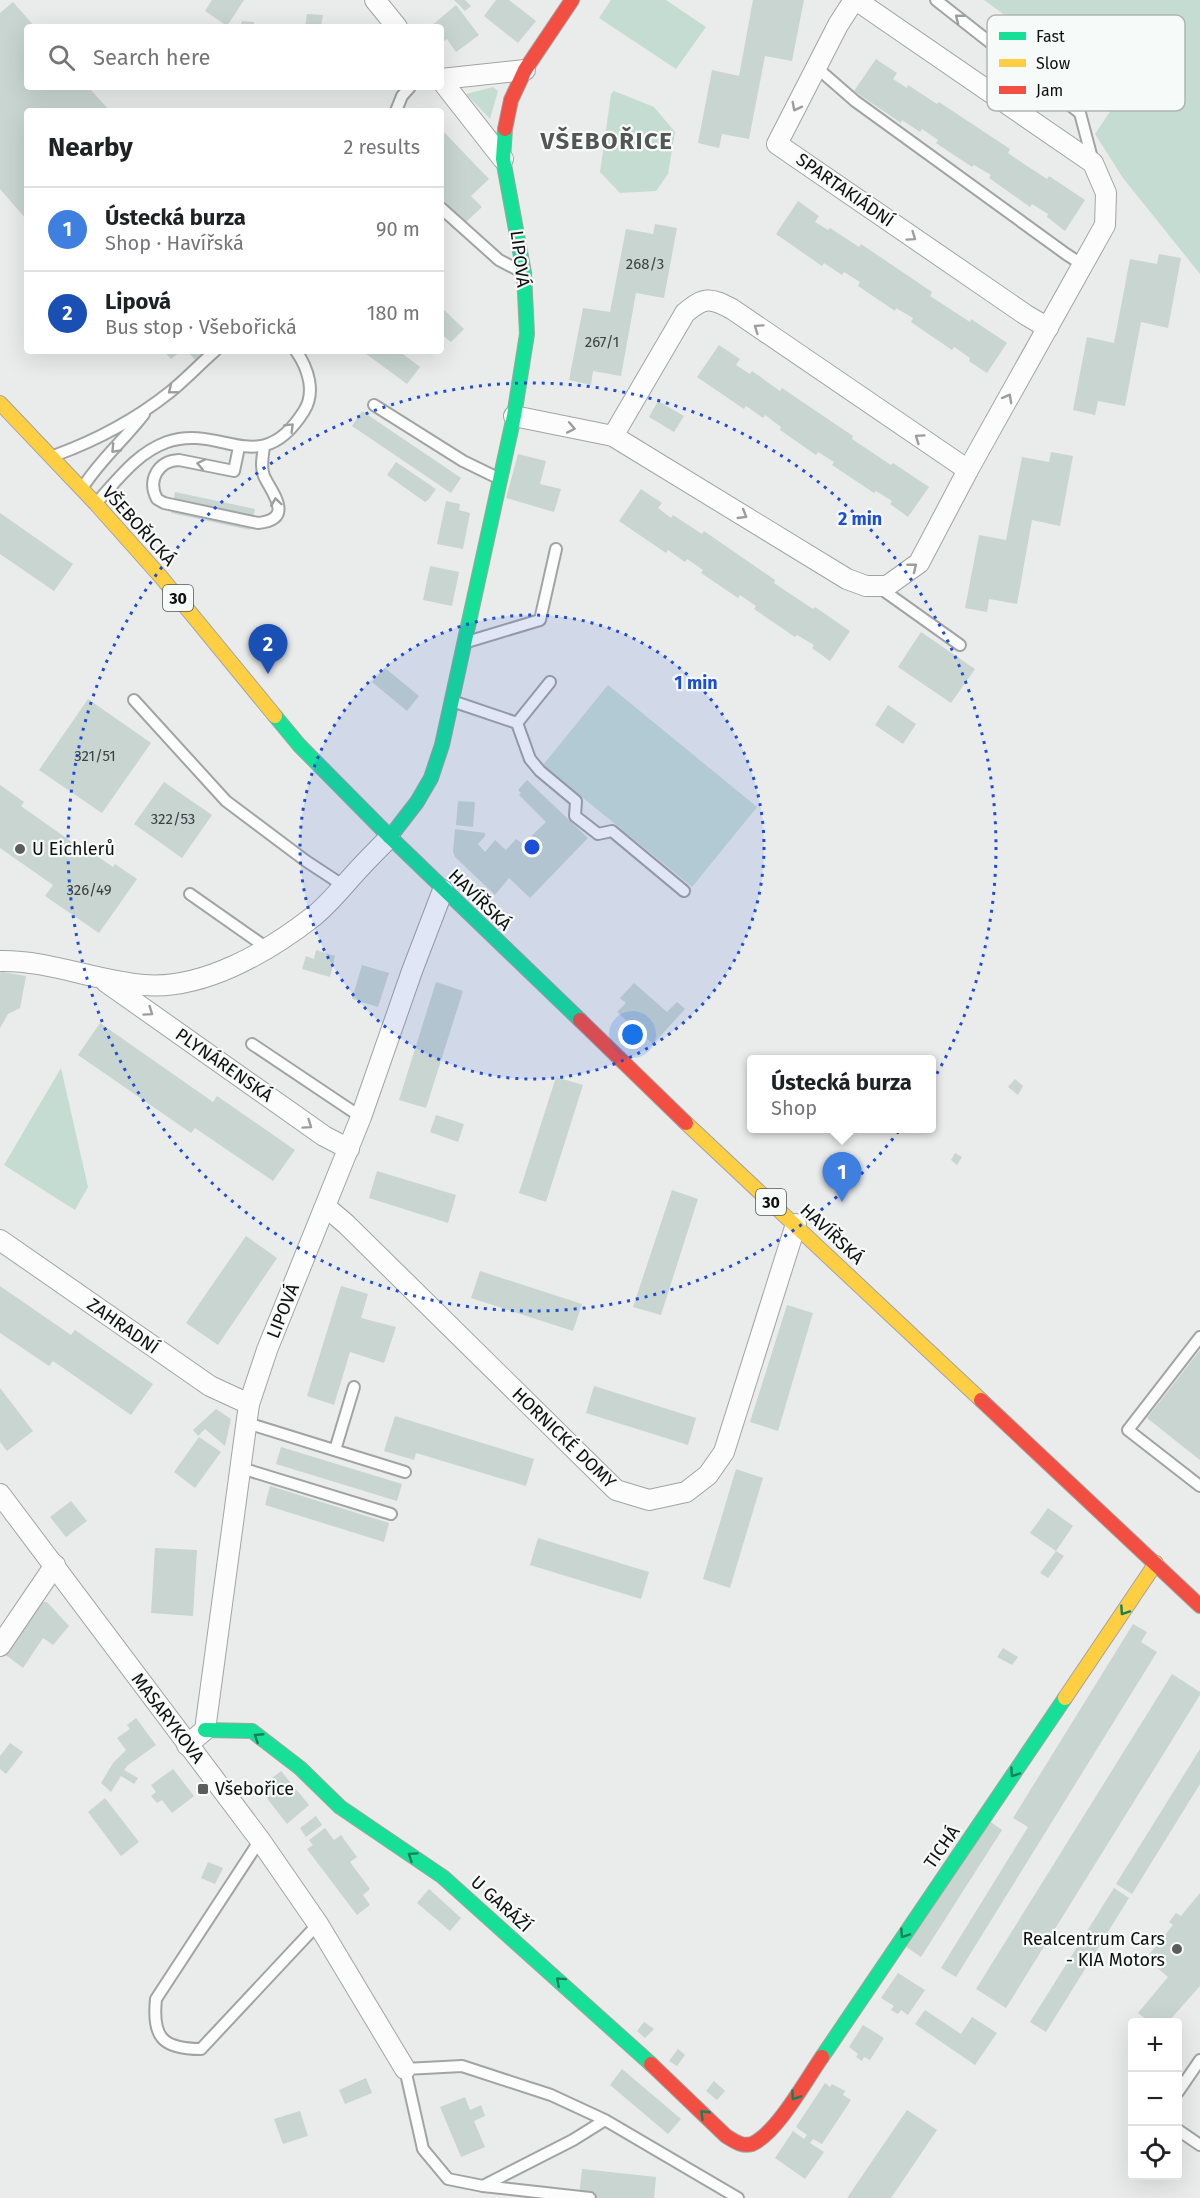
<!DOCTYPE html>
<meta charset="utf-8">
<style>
body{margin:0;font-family:"Fira Sans",sans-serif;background:#f6f6f6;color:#202124}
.controls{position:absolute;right:18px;bottom:18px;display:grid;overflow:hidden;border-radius:6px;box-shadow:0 6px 24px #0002}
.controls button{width:54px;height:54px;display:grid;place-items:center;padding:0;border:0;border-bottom:2px solid #e0e0e0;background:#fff;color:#202124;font:30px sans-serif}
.you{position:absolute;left:633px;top:1035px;width:21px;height:21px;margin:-15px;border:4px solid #fff;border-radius:50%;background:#1a73e8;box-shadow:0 0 0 9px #1a73e833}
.badge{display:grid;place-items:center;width:39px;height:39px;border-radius:50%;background:#ea580c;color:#fff;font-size:20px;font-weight:700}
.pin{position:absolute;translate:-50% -50px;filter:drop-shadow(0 2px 3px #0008)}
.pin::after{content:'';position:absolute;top:32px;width:21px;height:18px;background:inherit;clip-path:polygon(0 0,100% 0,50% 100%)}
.popup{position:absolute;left:747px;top:1055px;width:189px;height:78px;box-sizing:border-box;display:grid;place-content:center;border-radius:6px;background:#fff;filter:drop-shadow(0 2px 4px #0005);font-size:20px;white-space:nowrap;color:#757577}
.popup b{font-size:22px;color:#202124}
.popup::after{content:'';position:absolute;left:50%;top:100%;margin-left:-12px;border:12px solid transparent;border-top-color:#fff}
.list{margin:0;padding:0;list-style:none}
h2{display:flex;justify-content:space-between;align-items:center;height:78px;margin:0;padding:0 24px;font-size:26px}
h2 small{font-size:20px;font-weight:400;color:#757577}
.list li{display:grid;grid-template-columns:39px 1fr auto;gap:18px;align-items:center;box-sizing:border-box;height:84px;padding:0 24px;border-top:2px solid #e0e0e0}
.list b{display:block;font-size:22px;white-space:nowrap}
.list p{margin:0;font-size:20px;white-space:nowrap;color:#757577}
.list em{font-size:20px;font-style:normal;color:#757577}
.icon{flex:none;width:33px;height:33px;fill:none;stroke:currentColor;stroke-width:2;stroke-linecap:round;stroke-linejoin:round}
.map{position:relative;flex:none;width:1200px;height:2198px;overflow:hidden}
.search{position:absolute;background:#fff;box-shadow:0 6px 24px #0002;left:24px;top:24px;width:420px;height:66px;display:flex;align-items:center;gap:15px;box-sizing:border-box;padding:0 21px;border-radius:6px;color:#757577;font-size:22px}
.panel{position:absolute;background:#fff;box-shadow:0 6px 24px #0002;left:24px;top:108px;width:420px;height:246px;border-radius:6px}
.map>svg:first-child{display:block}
</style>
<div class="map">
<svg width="1200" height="2198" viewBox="0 0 1200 2198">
<rect width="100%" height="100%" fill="#eaeceb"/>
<g fill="#c5dcd3">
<path d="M611 0H666L706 27 676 69 599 18Z"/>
<path d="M984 0H1200V274L1123 178 1095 134 1119 98Z"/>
<path d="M493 87 498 91 490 119 466 94Z"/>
<path d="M614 91 654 107 675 132 668 174 656 191 620 193 600 172 611 94Z"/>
<path d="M608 685 757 807 692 887 543 765Z"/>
<path d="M61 1068 88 1187 75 1210 4 1165Z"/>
</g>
<g fill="#c8d5d1">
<path d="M212 0H244L227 26 205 11Z"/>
<path d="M454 0H465L471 6 465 11Z"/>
<path d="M496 0H509L536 21 518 43 484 16Z"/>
<path d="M753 0H804L792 61 765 56 749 139 722 134 719 148 698 143 712 70 739 76Z"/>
<path d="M13 2 35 27H27V87H88L110 111H27V220L0 189V13Z"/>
<path d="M456 5 479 35 456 52 447 39 441 44V27H430Z"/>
<path d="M307 14 323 15 321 25 328 27H305Z"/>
<path d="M242 21 254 22V27H240Z"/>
<path d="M876 59 897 73 893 79 907 88 908 85 937 104 939 102 1010 149 1008 153 1024 164 1047 179 1049 176 1085 200 1065 231 1047 217 1048 214 1032 204 1030 207 989 178 991 175 974 165 972 167 936 143 938 140 922 129 920 132 902 120 901 123 854 91Z"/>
<path d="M441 129 489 179 471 196 482 207 466 222 441 200Z"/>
<path d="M798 201 819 216 815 222 828 230 830 228 859 247 861 244 932 292 930 296 947 307 970 322 971 319 1007 343 987 373 969 361 970 358 954 347 952 350 911 322 913 318 896 308 895 311 858 286 860 282 844 272 842 275 824 263 822 266 776 234Z"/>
<path d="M655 224 677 228 664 298 636 293 621 376 593 371 591 385 569 380 583 308 610 312 626 229 653 234Z"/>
<path d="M1159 254 1181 258 1168 328 1141 322 1125 406 1098 401 1095 415 1073 410 1087 337 1114 343 1130 259 1157 264Z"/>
<path d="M441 307 464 329 451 342 441 334Z"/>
<path d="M719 345 740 359 736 365 750 374 752 371 780 391 782 388 853 436 852 439 891 465 893 463 929 487 908 517 890 504 892 501 876 491 874 493 832 465 834 462 818 452 816 455 780 430 781 427 765 415 763 418 746 406 744 409 697 377Z"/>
<path d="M164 351H181L171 359Z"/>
<path d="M187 351H225L204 369Z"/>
<path d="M367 351H399L420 367 407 384 365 353Z"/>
<path d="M658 401 684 416 674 432 649 417Z"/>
<path d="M362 411 461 478 451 493 352 426Z"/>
<path d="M1051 452 1073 456 1060 526 1032 520 1017 604 989 599 987 612 965 608 979 535 1006 540 1022 457 1049 462Z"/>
<path d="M518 454 546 461 540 484 561 489 554 512 506 498Z"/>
<path d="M396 462 436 489 429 499 425 502 387 475Z"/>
<path d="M641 489 662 503 658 508 671 518 673 515 702 534 704 531 775 580 774 583 813 609 815 607 850 631 830 661 812 648 814 645 797 635 795 637 754 609 756 606 740 595 738 598 701 573 703 570 687 559 685 562 668 550 666 553 619 521Z"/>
<path d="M175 492 255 509 250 530 171 513Z"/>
<path d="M446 501 460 504 459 510 470 513 463 549 437 544Z"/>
<path d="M0 513 73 564 54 591 0 554Z"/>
<path d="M430 566 459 572 452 606 423 600Z"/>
<path d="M921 632 975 669 951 703 898 667Z"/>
<path d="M385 668 419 696 407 711 372 682Z"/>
<path d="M88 699 151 743 102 813 39 770Z"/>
<path d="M888 705 916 724 903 744 875 725Z"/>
<path d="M527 780 588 838 530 898 509 878 495 895 455 857 453 852 455 829 485 833V836L478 844 485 852 495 840 506 850 516 839 523 844 546 822 519 795 521 793 518 790Z"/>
<path d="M164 782 212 815 182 858 134 824Z"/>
<path d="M0 785 24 802 21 806 79 847 81 845 113 867 115 864 137 879 99 933 45 896 53 885 0 848Z"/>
<path d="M458 801 475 802 473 827 456 825Z"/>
<path d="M316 950 335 956 330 977 302 969 306 956 314 959Z"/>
<path d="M362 965 389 973 378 1007 352 999Z"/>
<path d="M2 972 26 976 20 1008 8 1014 0 1028V973Z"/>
<path d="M436 982 463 991 426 1108 399 1100Z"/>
<path d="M634 983 667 1012 677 1002 685 1009 653 1044 617 1012 626 1003 620 998Z"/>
<path d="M100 1023 213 1102 217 1096 295 1150 273 1181 195 1128 191 1133 78 1055Z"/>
<path d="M556 1077 583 1085 546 1202 519 1193Z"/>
<path d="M1015 1079 1023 1086 1018 1095 1008 1087Z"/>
<path d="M436 1115 464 1124 458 1142 430 1132Z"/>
<path d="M955 1153 962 1157 957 1165 951 1160Z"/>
<path d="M377 1171 456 1195 448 1223 369 1198Z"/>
<path d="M672 1190 698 1199 661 1315 633 1307Z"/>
<path d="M246 1236 277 1258 218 1345 186 1323Z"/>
<path d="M480 1271 582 1304 573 1331 471 1298Z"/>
<path d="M0 1286 71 1335 75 1330 153 1384 131 1415 53 1361 49 1366 0 1333Z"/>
<path d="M341 1286 368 1294 361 1318 396 1327 384 1363 350 1352 334 1405 307 1396Z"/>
<path d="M787 1305 813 1313 778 1431 750 1422Z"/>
<path d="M1200 1350V1460L1147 1418Z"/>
<path d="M594 1386 696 1418 688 1445 586 1413Z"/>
<path d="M0 1388 33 1431 7 1451 0 1442Z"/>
<path d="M216 1409 231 1419 225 1446 205 1429 198 1436 193 1430Z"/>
<path d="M395 1416 534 1459 526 1486 416 1453 414 1460 384 1451Z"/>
<path d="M199 1437 221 1452 195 1488 174 1472Z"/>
<path d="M281 1447 402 1484 397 1501 276 1464Z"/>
<path d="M736 1469 763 1478 730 1588 703 1579Z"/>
<path d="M270 1486 389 1523 384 1542 265 1505Z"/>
<path d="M71 1501 87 1521 66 1537 50 1517Z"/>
<path d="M1048 1508 1073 1526 1056 1551 1030 1533Z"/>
<path d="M538 1538 649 1572 641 1599 530 1565Z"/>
<path d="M155 1548 197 1550 193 1616 151 1613Z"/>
<path d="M1056 1551 1064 1556 1048 1578 1040 1573Z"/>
<path d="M39 1602H47L69 1626 53 1645 43 1638 23 1668 3 1653Z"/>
<path d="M1133 1624 1147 1632 1141 1642 1157 1652 956 1977 941 1968 1028 1827 1013 1818Z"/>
<path d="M1003 1648 1018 1657 1012 1665 997 1657Z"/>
<path d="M1172 1674 1200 1692V1695L1006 2008 976 1989Z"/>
<path d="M136 1718 156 1745 128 1765 124 1770 138 1778 134 1784 121 1776 111 1792 101 1783 113 1763 126 1750 117 1738 130 1729 127 1725Z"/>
<path d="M10 1743 23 1752 6 1774 0 1769V1756Z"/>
<path d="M1200 1749V1784L1132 1894 1116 1884Z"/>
<path d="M173 1769 194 1796 172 1813 162 1800 157 1803 151 1796 156 1792 151 1785Z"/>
<path d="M281 1771 309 1805 287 1824 259 1788Z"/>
<path d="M105 1798 139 1842 121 1856 88 1812Z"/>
<path d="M316 1816 322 1825 306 1837 300 1828Z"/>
<path d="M988 1820 1002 1830 921 1957 906 1947Z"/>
<path d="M325 1828 334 1840 341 1835 357 1857 350 1862 370 1889 363 1895 370 1905 357 1915 307 1849 313 1845 309 1840Z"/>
<path d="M208 1862 223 1868 215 1884 201 1878Z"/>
<path d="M1114 1888 1129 1898 1046 2032 1030 2022Z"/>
<path d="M429 1889 461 1918 450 1931 417 1903Z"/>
<path d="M1200 1893V1986L1168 2022H1150L1138 2013 1168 1977 1146 1958 1162 1939 1160 1937 1163 1933 1165 1935 1173 1925 1169 1922 1176 1913 1181 1916Z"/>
<path d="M898 1973 925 1990 908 2015 901 2010 898 2014 891 2010 894 2006 881 1998Z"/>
<path d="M925 2010 961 2034 972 2017 997 2033 975 2065 915 2024Z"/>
<path d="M644 2022 654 2029 645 2038 637 2031Z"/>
<path d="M863 2025 884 2038 870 2060 864 2057 862 2061 856 2057 858 2054 849 2047Z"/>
<path d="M678 2049 685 2055 677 2066 669 2061Z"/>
<path d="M622 2069 681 2119 668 2134 610 2085Z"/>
<path d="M366 2078 372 2093 345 2104 339 2090Z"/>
<path d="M714 2081 725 2091 717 2100 706 2091Z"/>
<path d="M825 2083 830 2087 832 2084 845 2091 843 2095 851 2100 822 2144 813 2139 810 2143 824 2152 805 2179 775 2158 793 2131 804 2139 807 2135 796 2127Z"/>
<path d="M465 2097 470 2110 481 2105 485 2116 474 2121 485 2147 461 2157 440 2107Z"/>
<path d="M907 2110 937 2130 891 2198H847Z"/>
<path d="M300 2111 308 2136 283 2144 274 2119Z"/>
<path d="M582 2169 656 2177 654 2198H579Z"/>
</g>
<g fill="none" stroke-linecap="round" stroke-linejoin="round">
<defs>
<g id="lane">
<path d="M936 0 1080 113 1093 162"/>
<path d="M816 67 855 101 1066 254 1083 265"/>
<path d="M396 111 402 96 410 87"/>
<path d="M441 208 499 260 520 271"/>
<path d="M374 405 463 461 500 479"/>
<path d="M239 447 234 471 179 460C158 461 147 480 157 499L164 503 258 523C296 519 271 492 264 476 260 466 263 456 264 446"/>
<path d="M56 455C97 440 136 419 170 392 186 379 200 364 215 351"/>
<path d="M83 487C100 460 125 439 144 414"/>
<path d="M98 501C119 478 137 453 167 442 222 423 260 481 304 411 316 392 308 368 296 351"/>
<path d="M880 588 960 645"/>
<path d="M467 642 540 620 556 549"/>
<path d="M134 700 226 801 306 861 344 886"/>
<path d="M452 701 517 723 550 682"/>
<path d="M517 723 530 759 540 771 576 801 575 816 598 834 612 831 684 891"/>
<path d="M190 894 267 948"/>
<path d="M252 1044 361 1117"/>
<path d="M1200 1337 1128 1430 1200 1486"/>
<path d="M247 1423 405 1472"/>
<path d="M335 1450 354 1387"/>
<path d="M241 1468 391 1514"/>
<path d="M260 1840 156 1999C152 2037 162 2049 201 2049L318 1924"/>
<path d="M1178 2092 1200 2060"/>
<path d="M605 2120 573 2140 483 2186 448 2179 423 2149 405 2069 462 2066 551 2095 605 2120 738 2198"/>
<path d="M1178 2130 1200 2145"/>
<path d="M483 2186 590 2198"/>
</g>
<g id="street">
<path d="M375 0 397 27"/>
<path d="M854 0 838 25 777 144 1026 315 1048 328"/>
<path d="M441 79 525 70"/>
<path d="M441 80 503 159"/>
<path d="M514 416 613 436 847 579 866 586H887L919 563 968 470 1105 225 1106 193 1093 163 856 0"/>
<path d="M613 436 685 313C704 297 710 297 732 309L968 470"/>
<path d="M0 961C49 960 95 981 144 985 203 990 268 952 314 916 330 903 344 885 358 870 368 859 379 848 390 837"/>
<path d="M106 982 324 1136 349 1149"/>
<path d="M326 1207 346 1224 616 1490 649 1500 686 1492 708 1475 724 1452 796 1224"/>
<path d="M0 1240 210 1386 249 1404"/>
<path d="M0 1494 260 1840 318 1924 405 2069"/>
<path d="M0 1646 55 1565"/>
<path d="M187 1745 205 1730 249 1404 267 1350 361 1117 412 971 443 890"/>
</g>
<g id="fast">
<path d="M275 716 299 745 390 837 580 1020"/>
<path d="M390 837 417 802 431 778 442 745 514 416 527 334 524 273 503 159 505 129"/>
<path d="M205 1730 252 1731 300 1768 340 1807 443 1877 651 2064"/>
<path d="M822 2057 1065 1698"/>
</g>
<g id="slow">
<path d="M0 403 96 504 161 577 275 716"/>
<path d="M686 1123 981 1400"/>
<path d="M1065 1698 1156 1563"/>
</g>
<g id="jam">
<path d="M505 129 511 100 525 70 572 0"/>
<path d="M580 1020 686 1123"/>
<path d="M981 1400 1200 1606"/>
<path d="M651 2064 726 2136C734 2141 742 2147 752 2144 777 2133 806 2080 822 2057"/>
</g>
</defs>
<use href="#lane" stroke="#a2a4a4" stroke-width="14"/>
<use href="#street" stroke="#a2a4a4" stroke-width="22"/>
<use href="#fast" stroke="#a2a4a4" stroke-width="16"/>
<use href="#slow" stroke="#a2a4a4" stroke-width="16"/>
<use href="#jam" stroke="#a2a4a4" stroke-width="16"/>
<use href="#lane" stroke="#fcfcfc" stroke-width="10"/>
<use href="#street" stroke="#fcfcfc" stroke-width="20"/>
<use href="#fast" stroke="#16e098" stroke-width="14"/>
<use href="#slow" stroke="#ffcf43" stroke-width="14"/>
<use href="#jam" stroke="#f24e42" stroke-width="14"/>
</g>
<defs><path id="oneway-chevron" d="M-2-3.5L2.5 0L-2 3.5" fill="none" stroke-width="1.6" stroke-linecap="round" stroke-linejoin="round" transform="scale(1.5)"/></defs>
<g stroke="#9d9d9d">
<use href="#oneway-chevron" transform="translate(959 18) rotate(-142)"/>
<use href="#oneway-chevron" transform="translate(796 107) rotate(117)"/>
<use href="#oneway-chevron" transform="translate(912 237) rotate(35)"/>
<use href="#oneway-chevron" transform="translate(758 328) rotate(-145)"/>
<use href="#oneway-chevron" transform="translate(172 390) rotate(141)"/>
<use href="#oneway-chevron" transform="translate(1008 398) rotate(-61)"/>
<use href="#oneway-chevron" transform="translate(290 427) rotate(-45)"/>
<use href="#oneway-chevron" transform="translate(571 428) rotate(11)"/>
<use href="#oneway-chevron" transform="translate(919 438) rotate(-145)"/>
<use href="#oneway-chevron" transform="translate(115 449) rotate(133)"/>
<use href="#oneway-chevron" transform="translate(201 464) rotate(-168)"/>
<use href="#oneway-chevron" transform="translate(276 502) rotate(-98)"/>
<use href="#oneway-chevron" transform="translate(743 515) rotate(31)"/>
<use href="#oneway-chevron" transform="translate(913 567) rotate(-39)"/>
<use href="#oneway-chevron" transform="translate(149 1012) rotate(35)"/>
<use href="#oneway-chevron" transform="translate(308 1125) rotate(35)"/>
</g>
<g stroke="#12825a">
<use href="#oneway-chevron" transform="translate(1124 1611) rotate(124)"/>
<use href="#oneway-chevron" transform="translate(258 1737) rotate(-147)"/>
<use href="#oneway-chevron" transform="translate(1014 1773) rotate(124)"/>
<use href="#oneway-chevron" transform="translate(412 1856) rotate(-146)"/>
<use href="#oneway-chevron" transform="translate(904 1934) rotate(124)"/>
<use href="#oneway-chevron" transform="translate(560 1981) rotate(-138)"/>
<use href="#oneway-chevron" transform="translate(795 2096) rotate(124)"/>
<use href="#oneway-chevron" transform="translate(704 2114) rotate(-136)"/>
</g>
<circle cx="532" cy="847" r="232" fill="#1d4ed8" fill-opacity=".12"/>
<g fill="none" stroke="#1d4ed8" stroke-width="3" stroke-dasharray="3 6">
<circle cx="532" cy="847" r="232"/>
<circle cx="532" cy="847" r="464"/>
</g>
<g fill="#5b5c5c" stroke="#f6faf8" stroke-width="2">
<circle cx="20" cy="849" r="6"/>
<rect x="197" y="1783" width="12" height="12" rx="3"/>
<circle cx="1177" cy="1949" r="6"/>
</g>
<g text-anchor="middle" stroke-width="4.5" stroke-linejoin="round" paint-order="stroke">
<g font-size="15" fill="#3c4040">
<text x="645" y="269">268/3</text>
<text x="602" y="347">267/1</text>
<text x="95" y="761">321/51</text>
<text x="173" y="824">322/53</text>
<text x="89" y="895">326/49</text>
</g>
<g fill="#f6faf8" stroke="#545655" stroke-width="1.5">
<rect x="163" y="585" width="30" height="26" rx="4.5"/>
<rect x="756" y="1189" width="30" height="26" rx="4.5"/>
</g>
<g font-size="16" font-weight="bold" fill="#0e0f0f">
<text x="178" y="604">30</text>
<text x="771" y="1208">30</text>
</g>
<g font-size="18" fill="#0e0f0f" stroke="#f6faf8">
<text transform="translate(845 190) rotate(35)" y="6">SPARTAKIÁDNÍ</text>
<text transform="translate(520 259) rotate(83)" y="6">LIPOVÁ</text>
<text transform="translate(139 526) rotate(48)" y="6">VŠEBOŘICKÁ</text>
<text transform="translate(480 900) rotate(44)" y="6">HAVÍŘSKÁ</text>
<text transform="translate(224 1065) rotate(35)" y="6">PLYNÁRENSKÁ</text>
<text transform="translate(832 1234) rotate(43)" y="6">HAVÍŘSKÁ</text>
<text transform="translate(283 1311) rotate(-68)" y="6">LIPOVÁ</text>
<text transform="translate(123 1326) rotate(35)" y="6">ZAHRADNÍ</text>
<text transform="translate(564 1438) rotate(44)" y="6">HORNICKÉ DOMY</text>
<text transform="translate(168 1718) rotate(53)" y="6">MASARYKOVA</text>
<text transform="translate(942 1847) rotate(-55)" y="6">TICHÁ</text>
<text transform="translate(501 1904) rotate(42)" y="6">U GARÁŽÍ</text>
</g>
<g font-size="18" fill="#0e0f0f" stroke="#f6faf8" text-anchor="start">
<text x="32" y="855">U Eichlerů</text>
<text x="215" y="1795">Všebořice</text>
<text x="1165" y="1945" text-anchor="end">Realcentrum Cars<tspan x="1165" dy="21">- KIA Motors</tspan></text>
</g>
<g font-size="24" font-weight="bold" letter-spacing="1.5" fill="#535655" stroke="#f6faf8">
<text x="607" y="149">VŠEBOŘICE</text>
</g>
</g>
<rect x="987" y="15" width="198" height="96" rx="9" fill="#f6faf8" stroke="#b0b4b2" stroke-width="1.5"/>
<rect x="999" y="32" width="27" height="8" fill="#16e098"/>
<rect x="999" y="59" width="27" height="8" fill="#ffcf43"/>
<rect x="999" y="86" width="27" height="8" fill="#f24e42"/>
<g font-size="16" fill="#0e0f0f">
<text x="1036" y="42">Fast</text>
<text x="1036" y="69">Slow</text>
<text x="1036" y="96">Jam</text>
</g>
<circle cx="532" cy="847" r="9" fill="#1d4ed8" stroke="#f6faf8" stroke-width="3"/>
<g font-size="18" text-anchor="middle" font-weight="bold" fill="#1d4ed8" stroke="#f6faf8" stroke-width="4.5" stroke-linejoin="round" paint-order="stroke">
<text x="860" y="525">2 min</text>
<text x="696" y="689">1 min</text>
</g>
</svg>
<div class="controls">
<button>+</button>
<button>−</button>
<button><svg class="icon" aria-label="locate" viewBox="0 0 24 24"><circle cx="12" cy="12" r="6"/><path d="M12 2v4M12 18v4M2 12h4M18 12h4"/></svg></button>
</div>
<div class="you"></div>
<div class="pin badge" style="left:842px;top:1202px;background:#3f7fe0">1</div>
<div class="popup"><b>Ústecká burza</b>Shop</div>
<div class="pin badge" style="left:268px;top:674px;background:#1a4fb4">2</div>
<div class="search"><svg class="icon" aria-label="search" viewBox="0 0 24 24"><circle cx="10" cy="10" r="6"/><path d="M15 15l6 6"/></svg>Search here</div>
<section class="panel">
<h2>Nearby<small>2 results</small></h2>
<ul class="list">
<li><span class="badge" style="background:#3f7fe0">1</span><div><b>Ústecká burza</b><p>Shop · Havířská</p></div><em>90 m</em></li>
<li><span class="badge" style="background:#1a4fb4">2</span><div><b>Lipová</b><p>Bus stop · Všebořická</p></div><em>180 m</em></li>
</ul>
</section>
</div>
